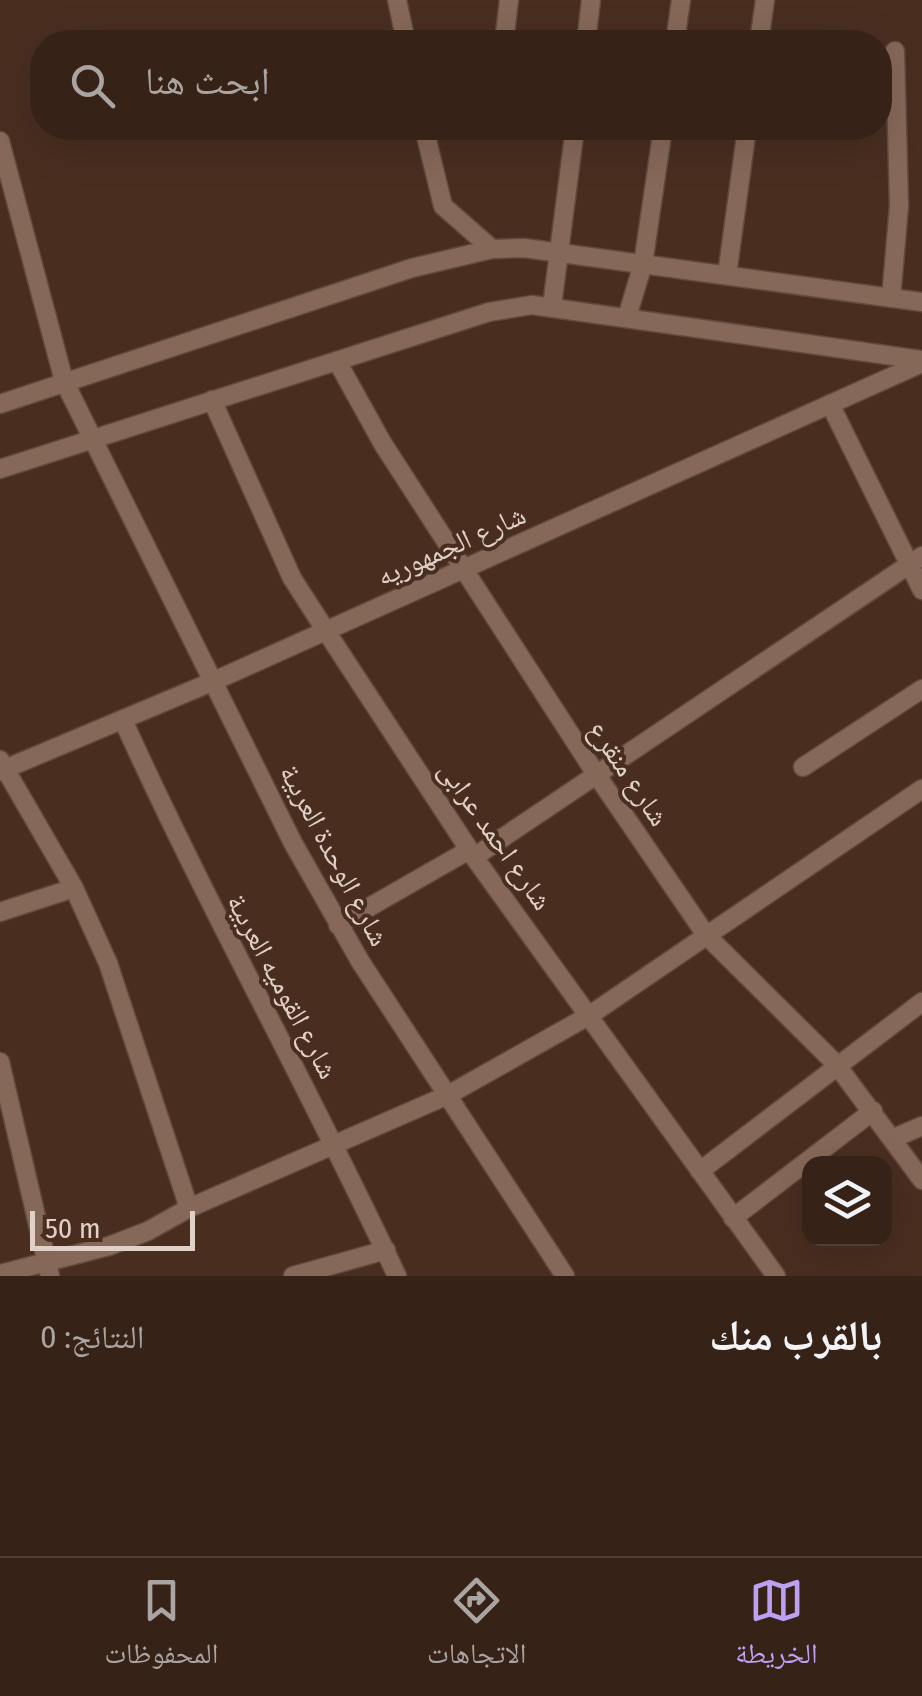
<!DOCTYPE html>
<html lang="ar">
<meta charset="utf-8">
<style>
body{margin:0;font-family:"Fira Sans Condensed","Noto Naskh Arabic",sans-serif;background:#3e2a21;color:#f1f3f6;direction:rtl}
.controls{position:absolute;right:30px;bottom:30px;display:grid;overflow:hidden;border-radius:20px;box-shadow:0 10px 40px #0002}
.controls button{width:90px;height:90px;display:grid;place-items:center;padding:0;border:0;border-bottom:2px solid #513f37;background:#372218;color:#f1f3f6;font:50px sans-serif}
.scale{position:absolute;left:30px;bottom:25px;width:165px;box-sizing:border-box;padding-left:10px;border:5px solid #e1d0c7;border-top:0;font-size:28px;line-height:35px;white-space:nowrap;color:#e1d0c7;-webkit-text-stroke:8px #492e20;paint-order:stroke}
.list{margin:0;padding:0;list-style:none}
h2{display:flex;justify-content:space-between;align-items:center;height:130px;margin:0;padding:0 40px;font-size:42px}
h2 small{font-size:32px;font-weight:400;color:#aaa4a2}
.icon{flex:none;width:55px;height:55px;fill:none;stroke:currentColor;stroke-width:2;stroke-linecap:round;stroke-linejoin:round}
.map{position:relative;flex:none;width:922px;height:1276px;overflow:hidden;direction:ltr}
.search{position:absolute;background:#372218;box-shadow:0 10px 40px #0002;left:30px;right:30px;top:30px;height:110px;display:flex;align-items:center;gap:25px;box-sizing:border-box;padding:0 35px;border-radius:40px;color:#aaa4a2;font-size:38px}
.sheet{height:280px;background:#372218}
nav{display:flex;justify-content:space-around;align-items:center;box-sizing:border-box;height:140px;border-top:2px solid #513f37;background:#372218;font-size:28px;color:#aaa4a2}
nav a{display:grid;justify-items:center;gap:5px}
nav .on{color:#bca0f2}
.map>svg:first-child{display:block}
</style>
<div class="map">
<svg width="922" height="1276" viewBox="0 0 922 1276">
<rect width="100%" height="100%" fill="#492e20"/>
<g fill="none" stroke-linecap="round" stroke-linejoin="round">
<defs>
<g id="street">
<path d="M397 0 406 42"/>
<path d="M504 42 509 0"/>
<path d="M586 42 591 0"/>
<path d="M675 42 681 0"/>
<path d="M759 42 765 0"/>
<path d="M424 128 443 206 492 249"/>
<path d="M0 141 64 381 293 843 360 961 565 1276"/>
<path d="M727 275 747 128"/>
<path d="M891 298 899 206 895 51"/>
<path d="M552 306 575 128"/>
<path d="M627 317 643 264 663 128"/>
<path d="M337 361 383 444 596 774 706 935 836 1064 922 1180"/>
<path d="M212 400 292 578 326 631 474 857 776 1276"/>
<path d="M0 404 412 268 492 249 524 248 922 302"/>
<path d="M830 404 922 590"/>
<path d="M0 469 489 312 532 305 922 360"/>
<path d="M123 720C208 908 310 1089 397 1276"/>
<path d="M0 760 74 888 108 963 189 1208"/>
<path d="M803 767 922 689"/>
<path d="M0 771 214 681 922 363"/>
<path d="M474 857 922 556"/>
<path d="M0 912 74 888"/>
<path d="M338 925 469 850"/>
<path d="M0 1062 50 1276"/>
<path d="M894 1138 922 1126"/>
<path d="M700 1171 922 1002"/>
<path d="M733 1218 873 1111"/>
<path d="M0 1274 109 1246 148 1231 189 1208 448 1095 590 1015 922 789"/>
<path d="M293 1276 386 1250"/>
</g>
</defs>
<use href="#street" stroke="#604a3d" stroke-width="21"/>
<use href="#street" stroke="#866858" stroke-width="18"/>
</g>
<g text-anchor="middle" stroke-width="8" stroke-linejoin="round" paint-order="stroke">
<g font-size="28" fill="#e1d0c7" stroke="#492e20">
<text transform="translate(451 545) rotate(-24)" y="10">شارع الجمهوريه</text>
<text transform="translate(629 773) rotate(56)" y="10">شارع منقرع</text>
<text transform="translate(496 835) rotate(55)" y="10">شارع احمد عرابى</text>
<text transform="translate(335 855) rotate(62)" y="10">شارع الوحدة العربية</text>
<text transform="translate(283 986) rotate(62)" y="10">شارع القوميه العربية</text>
</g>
</g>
</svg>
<div class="controls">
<button><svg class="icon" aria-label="layers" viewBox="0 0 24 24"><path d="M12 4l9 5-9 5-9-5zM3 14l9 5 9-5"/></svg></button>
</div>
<div class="scale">50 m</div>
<div class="search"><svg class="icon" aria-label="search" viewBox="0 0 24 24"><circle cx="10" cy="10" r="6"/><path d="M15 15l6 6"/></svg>ابحث هنا</div>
</div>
<section class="sheet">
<h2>بالقرب منك<small>النتائج: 0</small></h2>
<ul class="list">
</ul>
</section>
<nav>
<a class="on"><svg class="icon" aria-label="map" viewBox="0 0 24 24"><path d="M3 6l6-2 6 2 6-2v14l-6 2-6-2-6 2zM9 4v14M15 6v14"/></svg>الخريطة</a>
<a><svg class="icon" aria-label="directions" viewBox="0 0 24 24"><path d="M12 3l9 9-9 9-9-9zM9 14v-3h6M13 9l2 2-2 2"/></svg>الاتجاهات</a>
<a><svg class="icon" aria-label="saved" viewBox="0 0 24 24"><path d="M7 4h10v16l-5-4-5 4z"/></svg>المحفوظات</a>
</nav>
